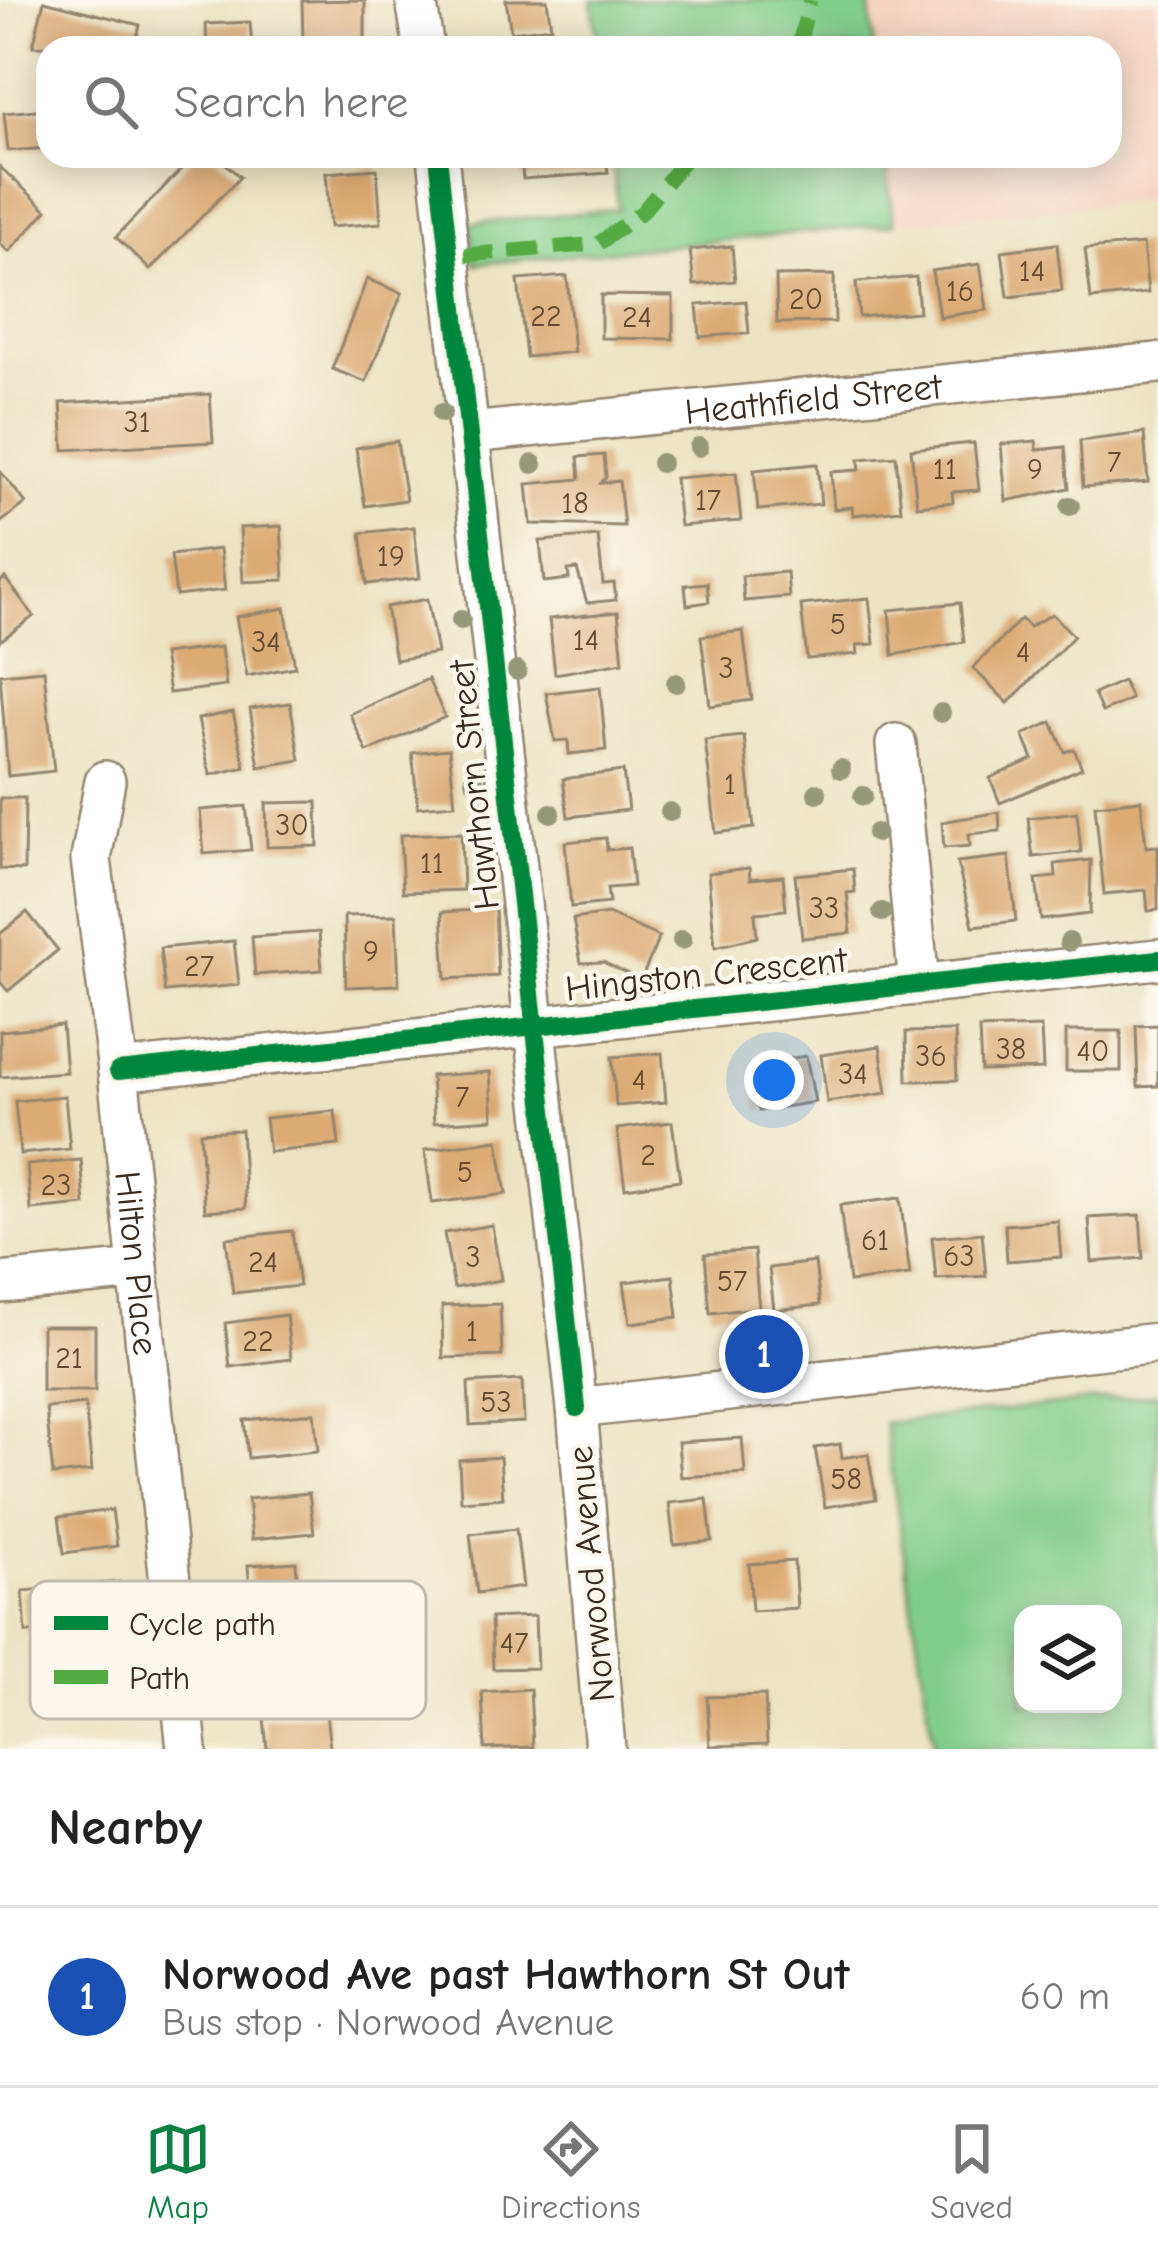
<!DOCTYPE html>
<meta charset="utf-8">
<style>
body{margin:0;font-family:"Comic Neue",sans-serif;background:#f2f2f2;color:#222}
.controls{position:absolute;right:36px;bottom:36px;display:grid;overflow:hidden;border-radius:24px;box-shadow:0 6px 30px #0003}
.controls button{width:108px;height:108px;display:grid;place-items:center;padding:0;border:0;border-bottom:3px solid #e0e0e0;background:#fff;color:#222;font:60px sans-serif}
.you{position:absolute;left:774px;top:1080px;width:42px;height:42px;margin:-30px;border:9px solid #fff;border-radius:50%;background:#1a73e8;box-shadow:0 0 0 18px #1a73e833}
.badge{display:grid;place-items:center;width:78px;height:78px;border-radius:50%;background:#0b8043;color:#fff;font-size:39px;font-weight:700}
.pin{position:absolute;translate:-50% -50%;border:6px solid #fff;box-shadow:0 3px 12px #0006}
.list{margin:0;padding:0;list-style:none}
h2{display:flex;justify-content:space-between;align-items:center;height:156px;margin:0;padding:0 48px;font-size:51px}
h2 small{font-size:39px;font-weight:400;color:#767676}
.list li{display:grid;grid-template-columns:78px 1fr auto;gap:36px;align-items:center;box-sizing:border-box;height:180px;padding:0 48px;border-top:3px solid #e0e0e0}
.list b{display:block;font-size:45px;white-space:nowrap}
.list p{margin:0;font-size:39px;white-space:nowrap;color:#767676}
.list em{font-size:39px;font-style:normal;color:#767676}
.icon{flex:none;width:66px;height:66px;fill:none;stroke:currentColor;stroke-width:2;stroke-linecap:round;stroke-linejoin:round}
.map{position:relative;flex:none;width:1158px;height:1749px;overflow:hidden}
.search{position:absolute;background:#fff;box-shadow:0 6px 30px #0003;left:36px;right:36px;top:36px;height:132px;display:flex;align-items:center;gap:30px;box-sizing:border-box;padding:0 42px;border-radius:36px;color:#767676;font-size:45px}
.sheet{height:336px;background:#fff}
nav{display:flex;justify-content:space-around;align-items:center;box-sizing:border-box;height:168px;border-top:3px solid #e0e0e0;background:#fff;font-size:33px;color:#767676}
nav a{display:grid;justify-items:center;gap:6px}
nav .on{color:#0b8043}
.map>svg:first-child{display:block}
</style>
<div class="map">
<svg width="1158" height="1749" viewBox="0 0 1158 1749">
<rect width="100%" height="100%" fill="#fbf7ec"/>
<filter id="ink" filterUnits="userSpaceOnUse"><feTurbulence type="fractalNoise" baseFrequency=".00833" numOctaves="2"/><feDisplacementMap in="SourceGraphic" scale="24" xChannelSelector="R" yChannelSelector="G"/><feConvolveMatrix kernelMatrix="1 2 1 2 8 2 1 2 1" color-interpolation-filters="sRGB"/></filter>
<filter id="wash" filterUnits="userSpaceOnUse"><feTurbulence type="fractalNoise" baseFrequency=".004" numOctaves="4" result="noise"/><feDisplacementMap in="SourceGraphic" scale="48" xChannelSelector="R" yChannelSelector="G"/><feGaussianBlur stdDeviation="2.7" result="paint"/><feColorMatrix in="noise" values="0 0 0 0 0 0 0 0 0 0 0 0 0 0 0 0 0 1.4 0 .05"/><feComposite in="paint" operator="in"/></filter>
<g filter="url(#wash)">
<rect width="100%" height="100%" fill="#ece3c3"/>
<path fill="#f5d3c1" d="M869 0H1158V200L894 224 886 156H1110V48H874Z"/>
<g fill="#81cd8a" stroke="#5e7c54" stroke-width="3" fill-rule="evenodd">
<path d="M592 0H869L874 48H598Z"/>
<path d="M612 156H886L894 224 475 264 470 224 618 209Z"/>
<path d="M1158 1394V1749H934L884 1423ZM1113 1614V1704H1023V1614Z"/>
</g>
<g id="blocks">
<g fill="#dcaa73">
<path d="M365 0V41L303 42 302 1Z"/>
<path d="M506 0H547L551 27 511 32Z"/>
<path d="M44 1 140 25 134 48 33 46Z"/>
<path d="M250 22 252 48H207L206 24Z"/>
<path d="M48 109V148L8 151 4 113Z"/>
<path d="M194 156H217L240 177 150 270 116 237Z"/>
<path d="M521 156H606L608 173 523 179Z"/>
<path d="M0 167 47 210 9 252 0 244Z"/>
<path d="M377 169 381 223 330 227 326 173Z"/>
<path d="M1057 244 1062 291 1008 297 1002 251Z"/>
<path d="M1143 244 1148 293 1091 299 1085 249Z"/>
<path d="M732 246 735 281 694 285 690 250Z"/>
<path d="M980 264 987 310 939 317 932 271Z"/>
<path d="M834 275 835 322 777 323 776 276Z"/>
<path d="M567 276 574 352 526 357 518 280Z"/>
<path d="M916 277 919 312 859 317 856 282Z"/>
<path d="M367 279 402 293 366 382 332 369Z"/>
<path d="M601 295 673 296V339L601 338Z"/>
<path d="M746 301 749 333 700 337 697 305Z"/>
<path d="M210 394 213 442 64 450 61 403Z"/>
<path d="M1144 433 1148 482 1083 487 1080 441Z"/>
<path d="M397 441 406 500 365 506 356 448Z"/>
<path d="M1036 441 1037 450 1065 447 1069 488 1006 501 1001 444Z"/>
<path d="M974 443 979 490 952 492 953 502 917 506 911 449Z"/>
<path d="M604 455 606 477 601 483 619 481 624 526 531 524 527 484 580 479 578 457Z"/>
<path d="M896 456 901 510 853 515 852 507 834 509 831 472 860 470 859 459Z"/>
<path d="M817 464 821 504 758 510 754 470Z"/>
<path d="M0 471 26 503 0 523Z"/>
<path d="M736 473 741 521 680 526 675 478Z"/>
<path d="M281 526 284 580 243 582 240 528Z"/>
<path d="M414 527 420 578 367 584 361 533Z"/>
<path d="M598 536 603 584 614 583 616 600 587 603 577 569 568 570 569 579 544 582 540 541Z"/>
<path d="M220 549 225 590 176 596 171 555Z"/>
<path d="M787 572 789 597 744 601 742 576Z"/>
<path d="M5 578 34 616 0 641V582Z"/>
<path d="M707 583 709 602 687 605 685 585Z"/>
<path d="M869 598 874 644 857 645 858 654 807 659 801 605Z"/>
<path d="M427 599 437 653 395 660 386 607Z"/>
<path d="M960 603 964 642 893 655 889 610Z"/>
<path d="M285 608 295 667 247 676 236 617Z"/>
<path d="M618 612 623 662 555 674 549 619Z"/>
<path d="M1052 614 1074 636 1008 703 973 668 1021 619 1029 627Z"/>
<path d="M743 631 752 700 710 706 701 636Z"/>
<path d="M221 647 226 686 169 693 163 654Z"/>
<path d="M44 670 54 771 8 776 0 674Z"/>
<path d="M428 679 445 717 367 752 350 714Z"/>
<path d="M1123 681 1131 699 1102 712 1094 694Z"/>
<path d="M600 687 606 750 569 754 568 740 555 741 546 693Z"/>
<path d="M290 703 300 760 259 767 250 709Z"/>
<path d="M233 712 245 767 210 775 198 719Z"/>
<path d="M1052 722 1065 752 1074 749 1082 768 1000 803 990 778 1033 759 1023 735Z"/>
<path d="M744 736 754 828 716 833 705 740Z"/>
<path d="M449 749 455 804 418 807 412 753Z"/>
<path d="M623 771 628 810 568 817 563 779Z"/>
<path d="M0 798H25L24 870 0 869Z"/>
<path d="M1141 800 1146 847 1158 846V910L1148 911 1146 890 1104 894 1095 805Z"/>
<path d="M317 802 318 846 267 847 266 803Z"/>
<path d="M246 806 251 850 204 854 200 810Z"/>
<path d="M999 812 1000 831 969 834 970 846 944 848 942 822Z"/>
<path d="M1077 812 1081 852 1033 857 1028 818Z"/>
<path d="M461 833 463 890 403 892 400 835Z"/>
<path d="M606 838 607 850 629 848 633 886 607 888 609 903 571 907 565 842Z"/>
<path d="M1009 856 1016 921 973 926 957 862Z"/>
<path d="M1091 860 1090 914 1041 920 1036 879 1056 877 1055 864Z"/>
<path d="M749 868 750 879 783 876 786 910 755 913 757 937 715 947 708 873Z"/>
<path d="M853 869 855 892 847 893 851 933 802 938 795 875Z"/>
<path d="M495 909 498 976 446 979 442 912Z"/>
<path d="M27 912 58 950 8 991 0 982V934Z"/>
<path d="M608 914 659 937 641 980 603 962 581 963 573 919Z"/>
<path d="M396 915 399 985 346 987 344 916Z"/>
<path d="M319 932 322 970 255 975 252 937Z"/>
<path d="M234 941 239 985 165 992 160 948Z"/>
<path d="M62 1025 66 1072 0 1077V1031Z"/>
<path d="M1158 1025V1086L1138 1087 1136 1026Z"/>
<path d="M1041 1027 1043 1069 981 1071 979 1029Z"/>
<path d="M955 1031 957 1080 907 1081 906 1032Z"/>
<rect x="1066" y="1031" width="55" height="40"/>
<path d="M880 1046 887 1093 827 1102 821 1055Z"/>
<path d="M662 1053 666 1102 616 1106 612 1057Z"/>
<path d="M806 1056 815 1102 759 1111 751 1065Z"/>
<path d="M490 1072 493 1119 434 1123 431 1076Z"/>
<path d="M65 1096 70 1149 20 1154 15 1101Z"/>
<path d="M335 1111 339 1145 269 1152 265 1118Z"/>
<path d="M672 1122 680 1180 625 1188 617 1129Z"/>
<path d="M241 1130 246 1208 205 1211 200 1132Z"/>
<path d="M498 1140 506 1194 432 1203 425 1150Z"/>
<path d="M81 1160 85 1205 31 1210 27 1165Z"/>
<path d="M900 1198 910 1275 849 1282 840 1205Z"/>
<path d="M1140 1215 1143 1258 1092 1262 1089 1218Z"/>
<path d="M1058 1221 1061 1257 1007 1261 1005 1225Z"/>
<path d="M492 1225 501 1280 454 1288 444 1233Z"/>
<path d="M292 1231 299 1286 233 1293 226 1238Z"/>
<path d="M982 1233 986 1276 936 1279 932 1237Z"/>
<path d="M754 1250 759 1308 710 1313 705 1254Z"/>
<path d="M815 1262 820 1305 774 1310 769 1268Z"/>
<path d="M673 1276 678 1317 630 1323 624 1282Z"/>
<path d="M500 1304 502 1356 443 1358 442 1306Z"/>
<path d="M286 1315 291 1359 230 1367 225 1323Z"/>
<rect x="42" y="1326" width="53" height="65"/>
<path d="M522 1380 524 1422 470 1425 468 1383Z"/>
<path d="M85 1404 92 1471 53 1475 46 1408Z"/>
<path d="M314 1413 318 1451 248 1458 244 1420Z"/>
<path d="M742 1438 745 1473 681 1477 678 1442Z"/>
<path d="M840 1444 842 1458 868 1454 876 1499 825 1507 815 1448Z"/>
<path d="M500 1457 503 1498 461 1501 459 1460Z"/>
<path d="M309 1493 314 1533 252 1539 248 1499Z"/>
<path d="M707 1499 712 1541 674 1545 669 1503Z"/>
<path d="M112 1510 117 1546 64 1553 59 1517Z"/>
<path d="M516 1529 523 1587 477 1593 470 1534Z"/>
<path d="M794 1561 797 1608 752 1611 749 1564Z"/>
<path d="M296 1562 300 1614 252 1618 248 1565Z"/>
<path d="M119 1582 123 1624 26 1633 23 1591Z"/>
<path d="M535 1616 537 1668 493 1669 491 1618Z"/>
<path d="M530 1689 533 1747 485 1749 482 1692Z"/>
<path d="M765 1695 767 1744 710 1746 707 1697Z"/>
<path d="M326 1713 330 1749H267L264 1718Z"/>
</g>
</g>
</g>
<g filter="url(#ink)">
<use href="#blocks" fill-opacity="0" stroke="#948670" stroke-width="3"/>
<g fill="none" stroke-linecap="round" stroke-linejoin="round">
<defs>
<g id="minor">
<path d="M416 0 424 48"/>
<path d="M438 156 577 1408"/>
<path id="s1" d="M470 433 1158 363"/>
<path d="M896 744 919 984"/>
<path id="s2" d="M105 781 91 859 118 1071 187 1749"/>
<path d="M118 1071 1158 959"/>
<path d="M0 1283 138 1270"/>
<path d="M605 1749 577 1408 1158 1343"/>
</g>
</defs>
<use href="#minor" stroke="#948670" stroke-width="44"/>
<use href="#minor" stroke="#fff" stroke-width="39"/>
<g stroke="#55ab43" stroke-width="15" stroke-dasharray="30 15" stroke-linecap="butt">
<path d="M798 48 810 0"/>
<path d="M465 255 598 244 643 211 688 156"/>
</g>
<defs>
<g id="cycleway">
<path d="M438 156 577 1408"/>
<path d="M118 1071 1158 959"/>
</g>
</defs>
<use href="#cycleway" stroke="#fbf7ec" stroke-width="26"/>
<use href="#cycleway" stroke="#00873e" stroke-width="18"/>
</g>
<g fill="#96987a">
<circle cx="442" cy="413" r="10"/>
<circle cx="699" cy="447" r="10"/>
<circle cx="661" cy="463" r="10"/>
<circle cx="533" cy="464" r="10"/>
<circle cx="1070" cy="506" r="10"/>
<circle cx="461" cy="620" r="10"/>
<circle cx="517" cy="671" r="10"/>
<circle cx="676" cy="683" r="10"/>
<circle cx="941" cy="713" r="10"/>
<circle cx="841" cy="769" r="10"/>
<circle cx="474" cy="780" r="10"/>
<circle cx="817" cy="793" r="10"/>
<circle cx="863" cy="796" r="10"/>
<circle cx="670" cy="812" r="10"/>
<circle cx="551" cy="813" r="10"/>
<circle cx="876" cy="833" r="10"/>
<circle cx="882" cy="912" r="10"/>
<circle cx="682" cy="940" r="10"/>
<circle cx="1069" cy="942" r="10"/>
</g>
</g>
<g text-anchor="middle" stroke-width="9" stroke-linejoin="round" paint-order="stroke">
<g font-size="30" fill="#634a33">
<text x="1032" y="281">14</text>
<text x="960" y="301">16</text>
<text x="806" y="309">20</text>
<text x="546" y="326">22</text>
<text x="637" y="327">24</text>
<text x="137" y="432">31</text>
<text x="1114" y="472">7</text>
<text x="945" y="479">11</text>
<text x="1035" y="479">9</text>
<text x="708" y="510">17</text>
<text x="575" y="513">18</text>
<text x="391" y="566">19</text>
<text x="838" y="634">5</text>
<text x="586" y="650">14</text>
<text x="266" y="652">34</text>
<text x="1023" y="662">4</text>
<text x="726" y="678">3</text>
<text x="730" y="794">1</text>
<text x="292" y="835">30</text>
<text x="432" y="873">11</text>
<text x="824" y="918">33</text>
<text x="371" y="961">9</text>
<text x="199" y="976">27</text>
<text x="1011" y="1059">38</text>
<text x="1093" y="1061">40</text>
<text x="931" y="1066">36</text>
<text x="853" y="1084">34</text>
<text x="639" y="1090">4</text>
<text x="462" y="1107">7</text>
<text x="648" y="1165">2</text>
<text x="465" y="1182">5</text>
<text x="56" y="1195">23</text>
<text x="875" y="1250">61</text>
<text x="959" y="1266">63</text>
<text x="473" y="1267">3</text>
<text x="263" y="1272">24</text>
<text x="732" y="1291">57</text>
<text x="472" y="1341">1</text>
<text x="258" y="1351">22</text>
<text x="69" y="1368">21</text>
<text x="496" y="1412">53</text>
<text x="846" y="1489">58</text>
<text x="514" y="1653">47</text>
</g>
<g font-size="36" fill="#3b2a1e" stroke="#fbf7ec">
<text dy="13" stroke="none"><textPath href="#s1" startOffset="345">Heathfield Street</textPath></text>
<text transform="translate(473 785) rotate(-96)" y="13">Hawthorn Street</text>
<text transform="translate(706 973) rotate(-6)" y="13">Hingston Crescent</text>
<text dy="13" stroke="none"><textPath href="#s2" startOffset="486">Hilton Place</textPath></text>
<text transform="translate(590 1574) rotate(-95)" y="13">Norwood Avenue</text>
</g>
</g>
<rect x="30" y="1581" width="396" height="138" rx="18" fill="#fbf7ec" stroke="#c1baae" stroke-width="3"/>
<rect x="54" y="1616" width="54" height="14" fill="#00873e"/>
<rect x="54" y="1670" width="54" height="14" fill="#55ab43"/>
<g font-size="33" fill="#3b2a1e">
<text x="129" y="1635">Cycle path</text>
<text x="129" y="1689">Path</text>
</g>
</svg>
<div class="controls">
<button><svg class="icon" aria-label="layers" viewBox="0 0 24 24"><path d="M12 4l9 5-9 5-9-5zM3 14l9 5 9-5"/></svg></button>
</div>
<div class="you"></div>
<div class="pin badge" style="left:764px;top:1354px;background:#1a4fb4">1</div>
<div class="search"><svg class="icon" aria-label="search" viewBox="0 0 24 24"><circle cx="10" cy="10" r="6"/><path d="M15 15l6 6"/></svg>Search here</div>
</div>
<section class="sheet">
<h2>Nearby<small></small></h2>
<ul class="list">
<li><span class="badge" style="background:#1a4fb4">1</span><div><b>Norwood Ave past Hawthorn St Out</b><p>Bus stop · Norwood Avenue</p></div><em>60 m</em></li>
</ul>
</section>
<nav>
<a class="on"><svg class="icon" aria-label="map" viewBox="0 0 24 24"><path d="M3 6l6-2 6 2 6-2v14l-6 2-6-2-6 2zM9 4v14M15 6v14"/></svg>Map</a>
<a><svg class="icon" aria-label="directions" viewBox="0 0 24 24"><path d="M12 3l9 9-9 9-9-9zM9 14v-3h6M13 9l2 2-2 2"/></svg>Directions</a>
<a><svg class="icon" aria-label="saved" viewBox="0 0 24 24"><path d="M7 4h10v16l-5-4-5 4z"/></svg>Saved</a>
</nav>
